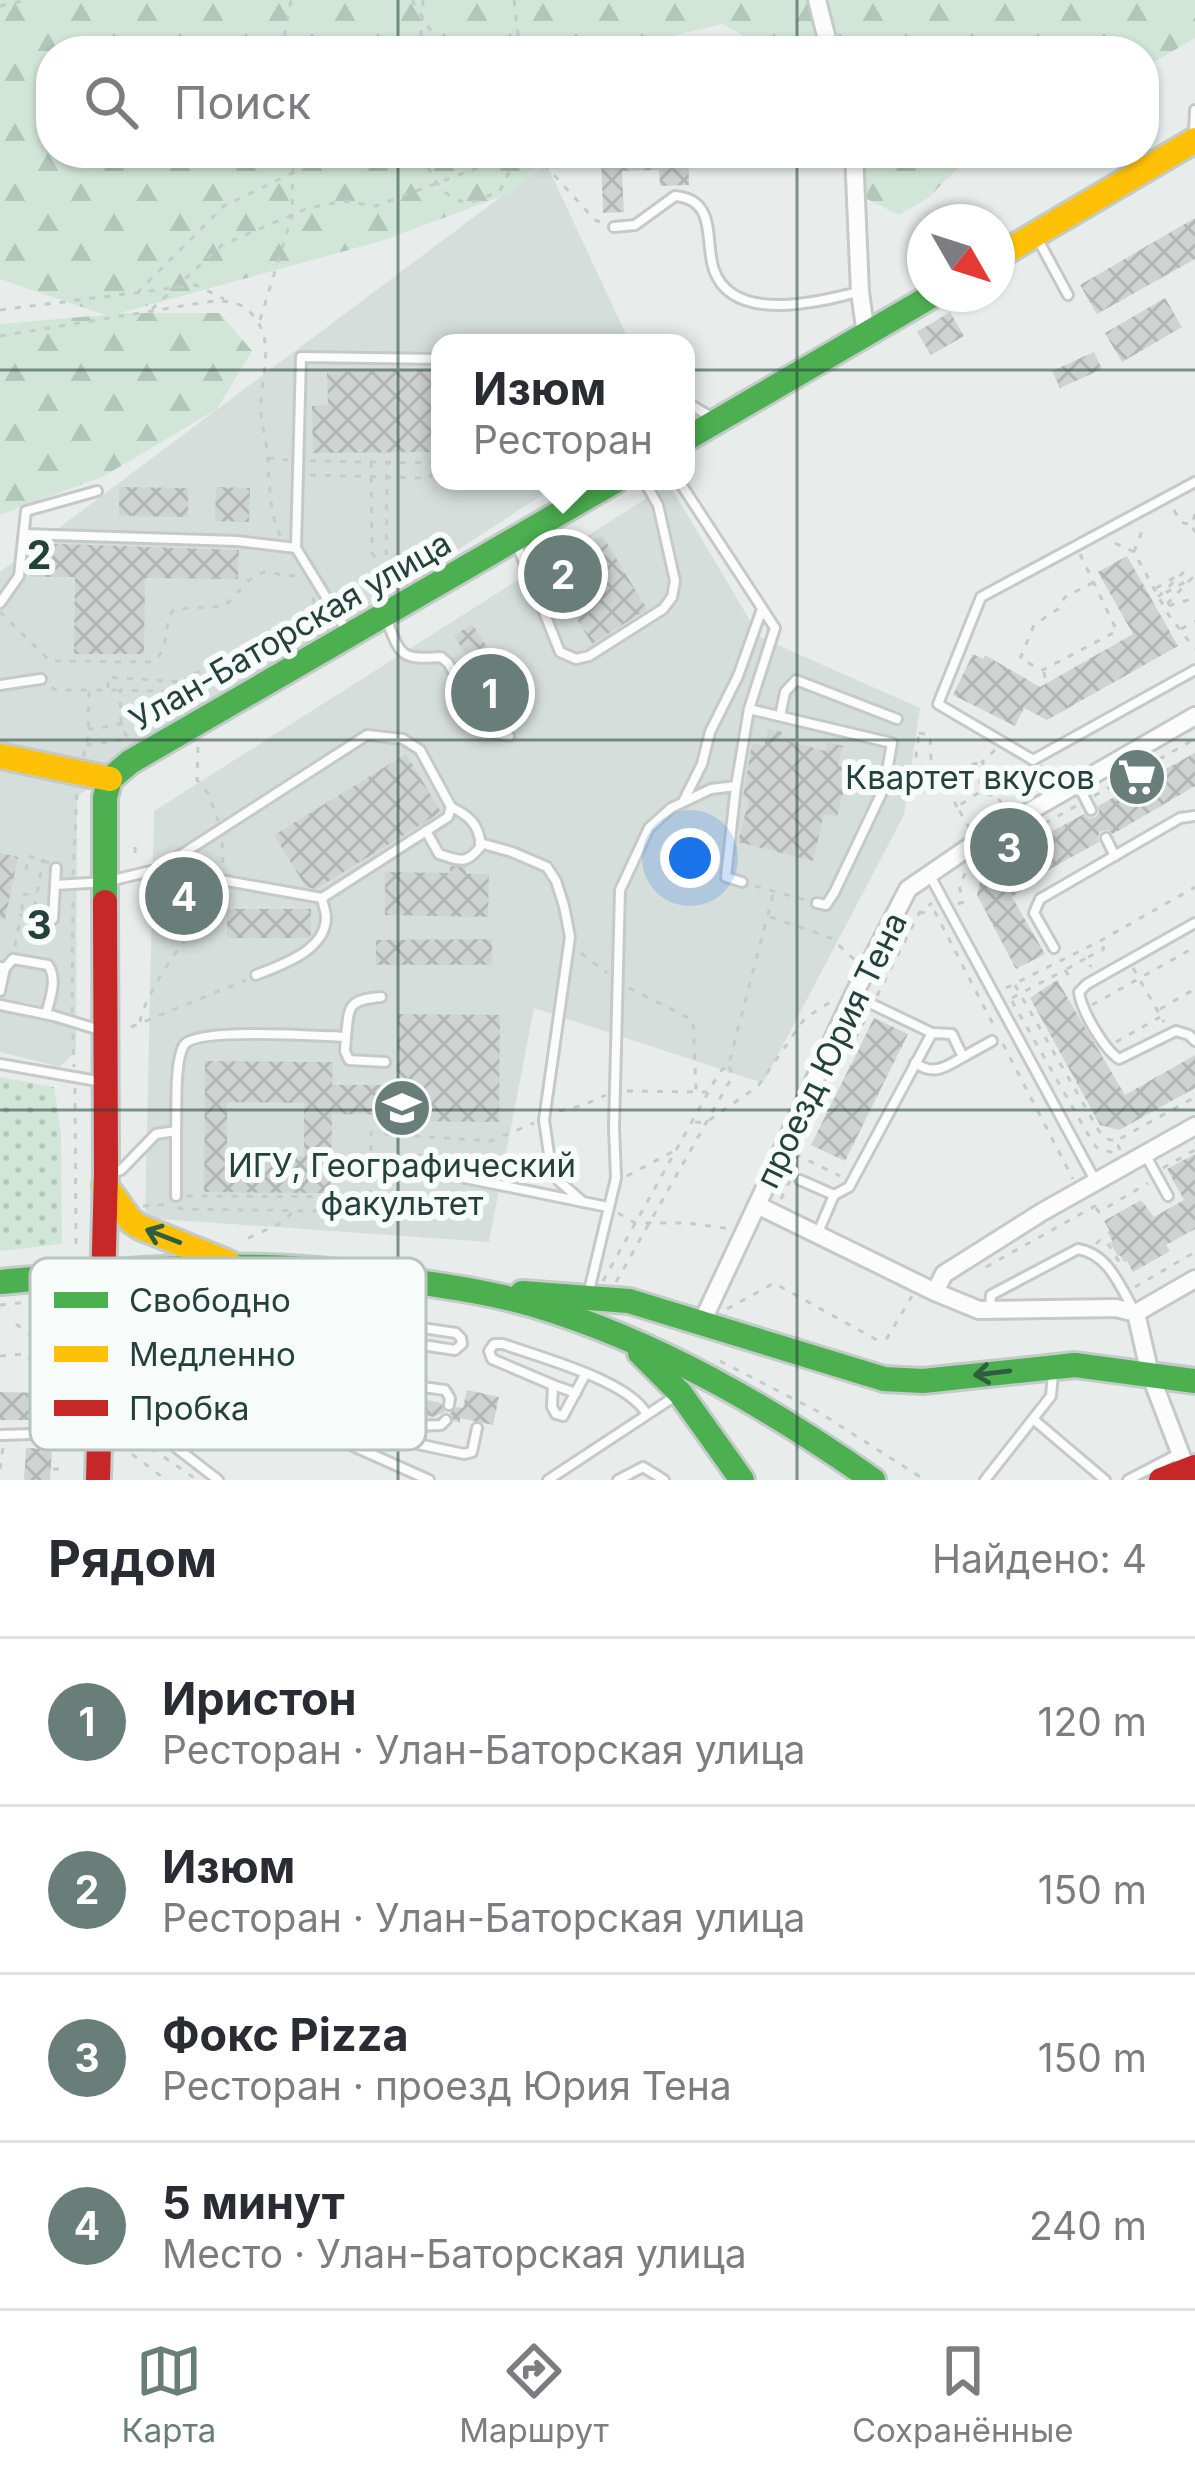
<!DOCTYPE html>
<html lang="ru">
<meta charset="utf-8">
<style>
body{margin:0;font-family:Inter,sans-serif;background:#f2f2f3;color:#2b2b33}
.compass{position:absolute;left:907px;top:204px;width:108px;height:108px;border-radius:50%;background:#fff;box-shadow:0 3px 9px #0004;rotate:129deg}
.you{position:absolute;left:690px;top:858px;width:42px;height:42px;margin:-30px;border:9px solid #fff;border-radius:50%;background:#1a73e8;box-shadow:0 0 0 18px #1a73e833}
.badge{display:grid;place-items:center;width:78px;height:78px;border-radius:50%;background:#697e78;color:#fff;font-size:39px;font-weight:700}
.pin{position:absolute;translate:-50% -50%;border:6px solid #fff;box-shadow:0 3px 12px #0006}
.popup{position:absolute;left:431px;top:334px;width:264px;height:156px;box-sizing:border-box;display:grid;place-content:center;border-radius:24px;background:#fff;filter:drop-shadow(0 3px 9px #0005);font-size:39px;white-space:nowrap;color:#7c7c81}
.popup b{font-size:45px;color:#2b2b33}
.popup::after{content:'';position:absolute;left:50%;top:100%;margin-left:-24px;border:24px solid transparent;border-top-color:#fff}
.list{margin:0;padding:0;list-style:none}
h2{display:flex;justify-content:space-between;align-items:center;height:156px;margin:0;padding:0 48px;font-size:51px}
h2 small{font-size:39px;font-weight:400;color:#7c7c81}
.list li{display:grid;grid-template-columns:78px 1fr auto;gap:36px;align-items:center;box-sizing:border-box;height:168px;padding:0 48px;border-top:3px solid #e1e1e2}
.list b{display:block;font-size:45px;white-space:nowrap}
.list p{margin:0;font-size:39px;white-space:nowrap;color:#7c7c81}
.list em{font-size:39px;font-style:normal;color:#7c7c81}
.icon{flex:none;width:66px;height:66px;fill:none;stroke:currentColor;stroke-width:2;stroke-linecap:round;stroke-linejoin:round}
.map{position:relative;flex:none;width:1195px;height:1480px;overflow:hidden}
.search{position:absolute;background:#fff;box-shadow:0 3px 9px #0004;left:36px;right:36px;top:36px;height:132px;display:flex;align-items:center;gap:30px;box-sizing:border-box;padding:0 42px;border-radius:48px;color:#7c7c81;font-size:45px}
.sheet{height:828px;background:#fff}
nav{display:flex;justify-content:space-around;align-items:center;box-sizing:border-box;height:168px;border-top:3px solid #e1e1e2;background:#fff;font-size:33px;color:#7c7c81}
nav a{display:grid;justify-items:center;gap:6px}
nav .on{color:#697e78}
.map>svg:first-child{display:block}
</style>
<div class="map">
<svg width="1195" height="1480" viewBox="0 0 1195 1480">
<defs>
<pattern id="forest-firs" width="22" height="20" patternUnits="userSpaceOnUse" patternTransform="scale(3)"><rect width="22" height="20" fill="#d1e6d8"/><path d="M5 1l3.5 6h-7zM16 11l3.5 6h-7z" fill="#b3c6ba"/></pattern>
<pattern id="park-dots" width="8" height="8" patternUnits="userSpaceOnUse" patternTransform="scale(3)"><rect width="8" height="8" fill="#d1e6d8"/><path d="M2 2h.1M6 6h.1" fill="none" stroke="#b3c6ba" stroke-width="1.8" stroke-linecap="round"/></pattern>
<pattern id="building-cross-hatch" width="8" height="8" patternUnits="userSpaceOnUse" patternTransform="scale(3)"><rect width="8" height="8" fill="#cfd4d2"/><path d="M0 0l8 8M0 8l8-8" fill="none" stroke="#b2b7b5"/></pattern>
</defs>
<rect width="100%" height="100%" fill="#e8edeb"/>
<g fill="#d6dedb">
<path d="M546 163 630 343H440V481H564L77 796 76 1050 60 1067 0 1052V572Z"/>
<path d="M669 484 760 637 920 708 904 815 763 1083 534 1008 489 1242 145 1218 154 811Z"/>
</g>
<g fill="url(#forest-firs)">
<path d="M0 0H1195V38L1144 68V51H771L722 24 659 39 643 51H51V153H553L511 193 381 241 120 313H220L252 351 217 409 104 476 0 515V324L105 315 0 279Z"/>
<path d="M854 153H973L928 198 899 215 865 198Z"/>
</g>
<path fill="url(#park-dots)" d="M0 1077 54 1087 61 1133 62 1244 0 1251Z"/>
<g fill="url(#building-cross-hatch)" fill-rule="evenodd">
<path d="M601 153H688L689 185 660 186 659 170 622 171 624 212 603 213Z"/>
<path d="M1195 218V259L1097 314 1080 285Z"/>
<path d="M1165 298 1182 327 1122 362 1105 333Z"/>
<path d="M950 312 964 336 931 355 917 332Z"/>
<path d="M1094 352 1102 369 1060 388 1052 371Z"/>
<path d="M440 370V452L313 453 312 406 328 405 327 372Z"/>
<path d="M119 487 188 488V517L119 516Z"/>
<path d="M216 487 250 488 249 522 215 521Z"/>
<path d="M602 535 647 609 592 644 547 569Z"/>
<path d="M31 543 239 550 238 579 145 578 144 654H74L75 577H31Z"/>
<path d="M1127 556 1178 646 1047 720 1024 708 1015 726 953 695 973 654 983 659 985 655 1040 687 1133 634 1098 572Z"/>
<path d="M472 624 500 667 493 671 520 714 500 726 496 725 459 665 468 658 454 636Z"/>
<path d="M768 729 782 732 780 739 825 751 828 742 843 746 838 766 849 768 837 817 824 814 813 861 738 842 749 799 743 797 752 743 764 746Z"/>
<path d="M1195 753V786L1113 834 1108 830 1101 831 1098 836 1099 842 1019 886 1022 890 1012 897 1045 954 1016 969 977 895 983 869 1084 814 1089 818 1096 817 1099 812 1098 806Z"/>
<path d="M406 754 441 812 316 889 306 887 274 835Z"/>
<path d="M0 853 18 857 5 919H0Z"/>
<path d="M450 866 466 867V874H489L488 917 385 915V872L450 873Z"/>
<path d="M158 887 211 889 210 904 157 903Z"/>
<path d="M227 909H311V935L308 938H227Z"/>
<path d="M492 939V965H376V940Z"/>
<path d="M1057 980 1125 1095 1195 1055V1088L1119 1130 1100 1125 1030 998Z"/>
<path d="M398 1014 500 1015 499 1122 393 1121V1115L332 1114 331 1193 204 1192 205 1061 333 1062 332 1085H397ZM227 1102 304 1103V1157L227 1156Z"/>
<path d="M874 1018 908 1034 845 1161 811 1145Z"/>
<path d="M1195 1154V1229L1166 1245 1170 1251 1133 1272 1127 1261 1124 1262 1120 1255 1118 1256 1110 1243 1113 1242 1107 1232 1110 1231 1104 1221 1141 1200 1154 1217 1184 1200 1167 1169Z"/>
<path d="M269 1342H305L304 1392H171V1373H198L211 1360 226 1351 249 1343Z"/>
<path d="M467 1390 499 1397 493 1425 460 1418V1423L454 1421 450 1413 457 1407 463 1408Z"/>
<path d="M0 1392 48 1393 47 1420H0Z"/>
<path d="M392 1392 441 1403 445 1412 433 1417 378 1404Z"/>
<path d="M26 1448 52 1449 50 1480H24Z"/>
</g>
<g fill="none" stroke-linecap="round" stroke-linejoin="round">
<defs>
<g id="lane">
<path d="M1194 134 1195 110"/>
<path d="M614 227 635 225 675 196C718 200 704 241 714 270 733 324 819 302 858 292"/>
<path d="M1036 236 1068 295"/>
<path d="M686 402 711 417"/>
<path d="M679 481 775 628 749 709"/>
<path d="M1195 482 981 597 938 704 1033 760 1195 670"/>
<path d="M24 534 237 541 296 548"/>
<path d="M517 545 560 652 576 659 589 656 663 609 672 597 675 581 658 505 644 481"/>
<path d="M0 603 19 576 26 511 97 491"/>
<path d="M385 616C401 655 398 660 441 657L448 663 491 733 509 736"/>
<path d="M348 633 296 548 301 357 440 359"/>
<path d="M0 685 41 679"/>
<path d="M780 716 785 692 796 680 897 719"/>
<path d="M1078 785 1091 810"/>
<path d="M736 786 726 877 742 882"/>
<path d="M684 800 702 764 710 732 738 676 762 609"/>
<path d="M426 831 439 854C461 861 466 865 481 846 479 825 470 816 451 807"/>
<path d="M1106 838 1115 856"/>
<path d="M480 843 512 852 547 867 556 881 564 906 570 937 544 1120 549 1154 559 1181 583 1202"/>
<path d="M929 874 1096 1182"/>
<path d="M55 885 56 868"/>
<path d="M46 922 53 919 55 885 105 882 159 869 367 735 403 739 420 750 451 807 448 817 322 898 159 869"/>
<path d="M1195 923 1087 984 1079 992C1081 1010 1104 1049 1119 1059L1176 1031 1189 1035 1195 1041"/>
<path d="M1054 948 1034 913 1040 899 1180 818 1195 816"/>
<path d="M5 968 13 959 48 965C58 979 50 999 46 1014"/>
<path d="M256 975C281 965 325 951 326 918 326 911 323 905 322 898"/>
<path d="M0 991 5 968 1 967"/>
<path d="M0 1005 54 1016 103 1031"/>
<path d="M932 1033 952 1034 963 1057 992 1041"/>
<path d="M346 1037C349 1005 348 1000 381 997"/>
<path d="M915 1063C934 1076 946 1067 963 1057"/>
<path d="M0 1064 103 1082"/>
<path d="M176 1131V1196"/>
<path d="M1146 1156 1168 1196"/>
<path d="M406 1161H436L465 1178 608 1207"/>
<path d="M113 1172 121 1170 156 1134 176 1131C177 1111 174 1061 184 1045 196 1027 320 1036 346 1037L345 1051 349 1060 385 1062"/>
<path d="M800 1180 834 1195"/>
<path d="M817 1235 834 1195 849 1187 932 1033 855 996"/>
<path d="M588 1295 616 1178 614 1127 620 890 649 828 671 808 711 789 736 786 749 709 892 743 884 788 834 893 826 905 817 903"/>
<path d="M990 1308 991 1295 1078 1249C1109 1254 1120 1287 1135 1312"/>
<path d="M200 1312C287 1312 370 1320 456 1333L461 1338 462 1344 455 1350 363 1336 275 1328 205 1340 136 1366 134 1321Z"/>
<path d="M108 1368 136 1366 137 1387"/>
<path d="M586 1373 563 1416 556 1414 552 1407 553 1385 492 1359 489 1351 494 1344H503C539 1357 627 1380 646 1413"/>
<path d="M553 1385 576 1393"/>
<path d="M107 1386 137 1387 142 1402H182"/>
<path d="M332 1388 358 1335"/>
<path d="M1033 1419 1105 1480"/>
<path d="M105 1421H141L335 1438 429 1480"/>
<path d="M143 1422 218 1480"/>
<path d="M347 1424 382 1388 392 1383 445 1390 450 1398 449 1405"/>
<path d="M365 1428 390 1438 464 1454 472 1452 477 1428"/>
<path d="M0 1435 94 1432"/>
<path d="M335 1438 347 1424 365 1428 441 1425 446 1420"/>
<path d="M548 1480 677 1395"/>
<path d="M618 1480 643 1467 664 1480"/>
<path d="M985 1480 1051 1396 1053 1373"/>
<path d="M1128 1480 1180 1453"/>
</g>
<g id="street">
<path d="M817 0 830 51"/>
<path d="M854 153 860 292 866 335"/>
<path d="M935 1292 757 1205 853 996 908 889 978 841 1195 716"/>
<path d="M1136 1313 1195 1279"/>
<path d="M702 1322 757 1205"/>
<path d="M1186 1468 1150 1374 1136 1313 1116 1308 979 1310 935 1292 944 1274 1042 1212 1195 1126"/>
</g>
<g id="fast">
<path d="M686 439 935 294"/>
<path d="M105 902V797L110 779 130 762 615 481"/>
<path d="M0 1282C88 1274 176 1265 264 1267 316 1268 367 1275 418 1282 458 1288 496 1294 534 1305 658 1342 768 1407 873 1480"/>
<path d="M522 1293 629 1301 884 1379 923 1381 1075 1365 1195 1381"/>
<path d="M640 1353 680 1393 742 1480"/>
</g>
<g id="slow">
<path d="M997 257 1195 140"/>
<path d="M0 756 110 779"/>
<path d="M105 1185 131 1221 140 1227 229 1263"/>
</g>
<g id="jam">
<path d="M98 1480 106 1173 105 902"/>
<path d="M1161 1480 1195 1467"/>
</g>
</defs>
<use href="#lane" stroke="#c5cac8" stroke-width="14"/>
<use href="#street" stroke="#c5cac8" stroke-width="22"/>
<use href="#fast" stroke="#c3cbc8" stroke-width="30"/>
<use href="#slow" stroke="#c3cbc8" stroke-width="30"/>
<use href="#jam" stroke="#c3cbc8" stroke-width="30"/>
<g stroke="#c3ccca" stroke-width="3" stroke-dasharray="6 9" stroke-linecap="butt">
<path d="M412 0 443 51"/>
<path d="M514 0 520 51"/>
<path d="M0 6 26 0"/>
<path d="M286 51 285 32 291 0"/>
<path d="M420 51 423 0"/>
<path d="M699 51C718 38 733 38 753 51"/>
<path d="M423 153C428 173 446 204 470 202 479 201 491 194 500 191L518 153"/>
<path d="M534 153 595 220 607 224"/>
<path d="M137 293 224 206 309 165 345 158 380 160 397 153"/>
<path d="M152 309 222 245 308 208 345 201 376 206 475 169 502 153"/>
<path d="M0 310 196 285 224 299"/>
<path d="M260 320 292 216 293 153"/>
<path d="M0 336 207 302C224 300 238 300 251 313 278 342 259 378 261 414 262 426 266 439 267 451 270 481 268 508 280 536"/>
<path d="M268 458 288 460"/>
<path d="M310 461 440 463"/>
<path d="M371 462 372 552 386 582 387 462"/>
<path d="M310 475 429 478 440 465"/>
<path d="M1174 510 1181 522 1191 525"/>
<path d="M1195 514 1191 525 1195 532"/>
<path d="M1115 543 1134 552 1168 614 1195 649"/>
<path d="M1134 552 1143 528"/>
<path d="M1080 554 1117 631 1043 670 1020 659 1034 625 1058 609 1065 597 1094 582"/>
<path d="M1184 572 1158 597 1192 578 1164 607 1195 598"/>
<path d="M1156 588 1179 575"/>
<path d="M0 612 50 661 153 662C171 648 162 626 174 609L225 606 249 580 264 572 301 577"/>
<path d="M1181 629 1195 621"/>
<path d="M256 656 318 620 320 616 312 597"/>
<path d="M1044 672 1046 682"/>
<path d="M181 682 208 666 254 657 183 699"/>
<path d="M52 687 55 690H89"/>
<path d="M108 688V677L181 682V690"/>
<path d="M919 733 930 735 931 760 938 771 935 787 928 792 912 786Z"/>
<path d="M86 745 128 739 121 725 120 690 181 692V700C152 715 121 727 88 729"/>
<path d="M198 747 197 780 208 793 218 821"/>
<path d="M995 750 982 762 985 766 974 773 989 795 996 794 1005 809"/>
<path d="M83 757 88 738 89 690H120"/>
<path d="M1041 765 1052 782"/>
<path d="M1094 796 1195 739"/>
<path d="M957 807 938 771 979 763"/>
<path d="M970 829 957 807 983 790"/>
<path d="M222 842 223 869"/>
<path d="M135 847V859"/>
<path d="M979 860 1076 806"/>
<path d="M26 870 28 856 50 863"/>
<path d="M73 875 77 794"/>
<path d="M755 886 809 901"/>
<path d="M958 904 963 902 959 885 969 867"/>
<path d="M919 913 935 912 996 1030"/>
<path d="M32 917 21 914 24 894 37 896"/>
<path d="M770 917 831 938 856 961"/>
<path d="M38 919 33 917 43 859"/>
<path d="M15 946 21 914"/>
<path d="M581 953 607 973"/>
<path d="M1088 957 1104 949 1100 941"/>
<path d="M1133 968 1164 1022"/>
<path d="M1067 969 1086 958 1091 967"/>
<path d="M1015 985 1099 1131 1107 1139 1116 1141"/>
<path d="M629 988 693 1020 696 1090"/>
<path d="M1006 988 1100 941 1195 887"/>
<path d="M877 996 919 913 932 903"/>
<path d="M1012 998 1065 970 1072 981"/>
<path d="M1012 1001 1093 1143 1098 1149 1115 1153"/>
<path d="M1092 1005 1195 947"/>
<path d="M1160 1009 1195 989"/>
<path d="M72 1013 73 896"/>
<path d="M140 1022C145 995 176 951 193 929 204 916 216 905 223 890"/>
<path d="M131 1027 246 980"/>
<path d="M73 1034 74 1067"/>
<path d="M1116 1042 1160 1017"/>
<path d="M1003 1044 1073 1179"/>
<path d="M75 1088 76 1248"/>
<path d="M627 1091 707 1092"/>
<path d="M827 1092 867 1016"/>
<path d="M559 1111 584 1105 606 1095"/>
<path d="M695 1122 705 1123 758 1086 805 1018 835 999"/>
<path d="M384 1134 491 1141 534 1123"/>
<path d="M1120 1150 1116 1141 1195 1097"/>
<path d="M795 1154 840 1176"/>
<path d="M1163 1168 1195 1150"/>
<path d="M627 1176 672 1152"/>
<path d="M370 1196 371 1131"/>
<path d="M781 1199 790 1181"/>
<path d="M143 1206 170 1204"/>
<path d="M178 1207 181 1209 387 1212 388 1197 184 1196"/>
<path d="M1096 1208 1099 1212 1148 1183"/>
<path d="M618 1213 635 1223H687L731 1229"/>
<path d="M248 1238 279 1224 294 1211"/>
<path d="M1096 1244 1100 1240 1106 1241 1120 1263"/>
<path d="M986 1267 1095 1206 1094 1203"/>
<path d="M603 1281 719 1073 729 1063 774 891"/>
<path d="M616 1282 732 1077 729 1065"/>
<path d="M1135 1287 1195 1252"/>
<path d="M0 1305 58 1299 62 1306"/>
<path d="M727 1309 774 1283 877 1340 887 1338 912 1296"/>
<path d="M62 1321 68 1421"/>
<path d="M16 1324 63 1359"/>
<path d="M0 1356 25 1354 65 1395"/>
<path d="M720 1361 817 1411 925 1480"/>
<path d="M196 1403H215V1416"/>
<path d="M125 1431 161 1456"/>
<path d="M120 1445 166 1480"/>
<path d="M164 1457 197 1480"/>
<path d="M0 1469 3 1447"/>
<path d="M53 1469H68"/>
</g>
<use href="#lane" stroke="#fcfcfc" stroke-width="8"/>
<use href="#street" stroke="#fcfcfc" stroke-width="16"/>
<use href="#fast" stroke="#4caf50" stroke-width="24"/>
<use href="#slow" stroke="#ffc107" stroke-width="24"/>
<use href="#jam" stroke="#c62828" stroke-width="24"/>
</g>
<defs><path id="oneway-shaft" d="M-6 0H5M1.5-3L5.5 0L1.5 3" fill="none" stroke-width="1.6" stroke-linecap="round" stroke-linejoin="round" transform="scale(3)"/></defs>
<g stroke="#2e5d40">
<use href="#oneway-shaft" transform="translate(163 1236) rotate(-159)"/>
<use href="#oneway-shaft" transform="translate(992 1373) rotate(173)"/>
</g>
<path fill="none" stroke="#24423a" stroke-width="3" stroke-opacity="0.55" d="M398 0V51M797 0V51M398 153V1480M797 153V1480M0 370H1195M0 740H1195M0 1110H1195"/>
<defs>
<symbol id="supermarket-disc" viewBox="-11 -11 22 22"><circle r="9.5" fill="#697e78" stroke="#f7fbf9"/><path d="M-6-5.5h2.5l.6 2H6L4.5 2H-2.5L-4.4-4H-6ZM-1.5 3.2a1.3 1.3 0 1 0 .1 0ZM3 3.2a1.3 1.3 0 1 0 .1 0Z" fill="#fff"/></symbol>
<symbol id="university-disc" viewBox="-11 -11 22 22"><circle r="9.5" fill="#697e78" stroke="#f7fbf9"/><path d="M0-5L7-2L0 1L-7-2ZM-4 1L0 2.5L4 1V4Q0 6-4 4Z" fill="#fff"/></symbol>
</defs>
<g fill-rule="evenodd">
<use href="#supermarket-disc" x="1104" y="744" width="66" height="66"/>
<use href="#university-disc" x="369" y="1075" width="66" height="66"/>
</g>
<g text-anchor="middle" stroke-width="12" stroke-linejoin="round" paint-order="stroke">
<g font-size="33" fill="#24423a" stroke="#f7fbf9">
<text transform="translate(290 631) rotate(-30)" y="12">Улан-Баторская улица</text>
<text transform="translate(831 1050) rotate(-64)" y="12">проезд Юрия Тена</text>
</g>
<g font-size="33" fill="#24423a" stroke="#f7fbf9" text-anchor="end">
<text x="1095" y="789">Квартет вкусов</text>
<text x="402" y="1177" text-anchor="middle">ИГУ, Географический<tspan x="402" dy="38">факультет</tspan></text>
</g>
</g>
<rect x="30" y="1258" width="396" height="192" rx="18" fill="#f7fbf9" stroke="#b8c4c0" stroke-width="3"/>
<rect x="54" y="1292" width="54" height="16" fill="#4caf50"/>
<rect x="54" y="1346" width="54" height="16" fill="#ffc107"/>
<rect x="54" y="1400" width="54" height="16" fill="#c62828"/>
<g font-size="33" fill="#24423a">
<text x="129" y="1312">Свободно</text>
<text x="129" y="1366">Медленно</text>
<text x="129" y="1420">Пробка</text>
</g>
<g font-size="39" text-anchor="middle" font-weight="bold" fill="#24423a" stroke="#f7fbf9" stroke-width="12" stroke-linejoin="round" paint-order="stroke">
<text x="39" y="569">2</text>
<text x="39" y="939">3</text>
</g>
</svg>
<svg class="compass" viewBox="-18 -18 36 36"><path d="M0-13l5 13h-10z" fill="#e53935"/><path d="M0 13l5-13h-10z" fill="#7c7c81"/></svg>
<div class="you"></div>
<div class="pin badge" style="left:490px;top:693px">1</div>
<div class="pin badge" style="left:563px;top:574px">2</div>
<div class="popup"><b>Изюм</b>Ресторан</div>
<div class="pin badge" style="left:1009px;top:847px">3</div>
<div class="pin badge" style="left:184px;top:896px">4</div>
<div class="search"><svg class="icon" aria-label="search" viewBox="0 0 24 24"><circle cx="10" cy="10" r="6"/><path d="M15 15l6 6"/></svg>Поиск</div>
</div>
<section class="sheet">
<h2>Рядом<small>Найдено: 4</small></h2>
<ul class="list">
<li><span class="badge">1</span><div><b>Иристон</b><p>Ресторан · Улан-Баторская улица</p></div><em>120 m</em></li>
<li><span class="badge">2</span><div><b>Изюм</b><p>Ресторан · Улан-Баторская улица</p></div><em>150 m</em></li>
<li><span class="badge">3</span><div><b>Фокс Pizza</b><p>Ресторан · проезд Юрия Тена</p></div><em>150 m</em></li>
<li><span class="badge">4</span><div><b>5 минут</b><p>Место · Улан-Баторская улица</p></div><em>240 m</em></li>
</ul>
</section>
<nav>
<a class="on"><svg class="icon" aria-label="map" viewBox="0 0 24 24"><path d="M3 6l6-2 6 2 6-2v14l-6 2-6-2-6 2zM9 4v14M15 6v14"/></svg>Карта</a>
<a><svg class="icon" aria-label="directions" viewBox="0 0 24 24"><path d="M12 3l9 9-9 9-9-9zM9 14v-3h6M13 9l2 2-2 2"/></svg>Маршрут</a>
<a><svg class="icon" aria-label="saved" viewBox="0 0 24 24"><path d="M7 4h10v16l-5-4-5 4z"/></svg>Сохранённые</a>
</nav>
